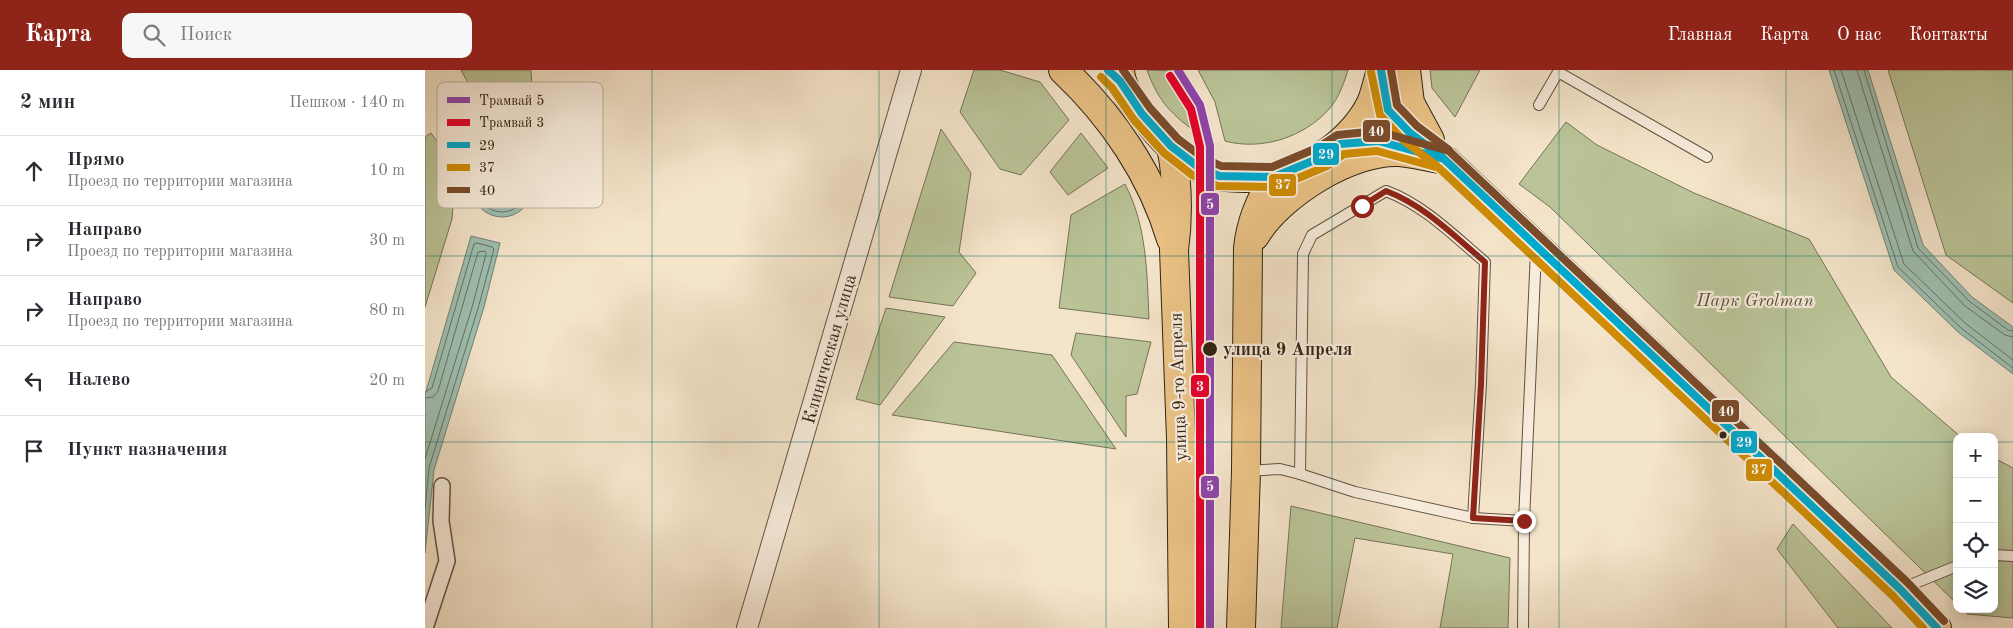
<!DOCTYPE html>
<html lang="ru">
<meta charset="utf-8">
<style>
body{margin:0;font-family:"Old Standard TT",serif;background:#f7f7f7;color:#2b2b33}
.controls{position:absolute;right:15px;bottom:15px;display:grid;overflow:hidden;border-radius:10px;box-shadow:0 2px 12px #0003}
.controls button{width:45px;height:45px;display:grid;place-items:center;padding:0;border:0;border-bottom:1px solid #e1e1e2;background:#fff;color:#2b2b33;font:25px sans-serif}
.stop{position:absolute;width:15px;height:15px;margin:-11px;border:4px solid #8f2418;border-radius:50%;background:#fff}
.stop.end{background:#8f2418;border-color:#fff;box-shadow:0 1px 5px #0008}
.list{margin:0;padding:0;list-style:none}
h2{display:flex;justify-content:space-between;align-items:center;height:65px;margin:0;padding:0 20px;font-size:21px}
h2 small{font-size:16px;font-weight:400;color:#7c7c81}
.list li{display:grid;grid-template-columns:32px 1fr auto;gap:15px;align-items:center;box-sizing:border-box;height:70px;padding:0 20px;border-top:1px solid #e1e1e2}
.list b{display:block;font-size:19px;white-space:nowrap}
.list p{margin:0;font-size:16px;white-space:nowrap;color:#7c7c81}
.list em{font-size:16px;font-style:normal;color:#7c7c81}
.icon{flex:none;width:28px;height:28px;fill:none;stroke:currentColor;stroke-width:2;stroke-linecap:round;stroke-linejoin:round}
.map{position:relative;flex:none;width:1588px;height:558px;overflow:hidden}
header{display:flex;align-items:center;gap:30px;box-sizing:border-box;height:70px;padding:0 25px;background:#8f2418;color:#fff}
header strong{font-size:24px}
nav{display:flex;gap:28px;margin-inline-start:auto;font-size:18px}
.search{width:350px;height:45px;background:#f7f7f7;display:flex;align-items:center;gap:12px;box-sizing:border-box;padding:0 18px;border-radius:10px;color:#7c7c81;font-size:19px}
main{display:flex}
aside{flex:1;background:#fff}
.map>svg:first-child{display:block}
</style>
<header>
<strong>Карта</strong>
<div class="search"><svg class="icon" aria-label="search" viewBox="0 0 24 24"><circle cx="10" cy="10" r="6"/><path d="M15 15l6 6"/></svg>Поиск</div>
<nav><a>Главная</a><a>Карта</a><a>О нас</a><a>Контакты</a></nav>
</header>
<main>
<aside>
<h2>2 мин<small>Пешком · 140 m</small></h2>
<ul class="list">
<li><svg class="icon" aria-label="ahead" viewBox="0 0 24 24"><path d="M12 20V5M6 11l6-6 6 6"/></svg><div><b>Прямо</b><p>Проезд по территории магазина</p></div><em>10 m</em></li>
<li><svg class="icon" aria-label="right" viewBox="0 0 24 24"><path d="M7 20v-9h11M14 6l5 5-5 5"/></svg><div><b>Направо</b><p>Проезд по территории магазина</p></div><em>30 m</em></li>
<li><svg class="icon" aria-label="right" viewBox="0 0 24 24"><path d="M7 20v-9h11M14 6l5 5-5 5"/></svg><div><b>Направо</b><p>Проезд по территории магазина</p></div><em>80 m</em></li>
<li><svg class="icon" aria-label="left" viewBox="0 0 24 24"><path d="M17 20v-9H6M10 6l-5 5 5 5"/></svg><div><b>Налево</b></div><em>20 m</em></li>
<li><svg class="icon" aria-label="arrive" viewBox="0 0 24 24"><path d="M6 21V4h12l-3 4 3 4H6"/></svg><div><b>Пункт назначения</b></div></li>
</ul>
</aside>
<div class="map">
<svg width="1588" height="558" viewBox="0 0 1588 558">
<rect width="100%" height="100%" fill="#f4e4ca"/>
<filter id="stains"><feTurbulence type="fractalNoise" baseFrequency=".004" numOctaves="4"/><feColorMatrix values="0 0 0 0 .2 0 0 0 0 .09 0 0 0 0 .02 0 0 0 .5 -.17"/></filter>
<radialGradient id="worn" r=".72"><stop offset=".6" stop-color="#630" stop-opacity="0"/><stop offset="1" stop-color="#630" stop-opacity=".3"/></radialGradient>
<g fill="#bac498" stroke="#767356">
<path d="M36 0H106L112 90H107C101 68 88 65 68 59Z"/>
<path d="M549 0H575L615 12 644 50 596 105 575 99 535 42Z"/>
<path d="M722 0 749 1 768 29 779 66 775 65C747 45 734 33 722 0Z"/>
<path d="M773 0H923C919 13 914 27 905 38 880 67 837 81 800 71L790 32Z"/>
<path d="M1005 0H1055L1030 47 1007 18Z"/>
<path d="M1463 0H1588V233L1521 185Z"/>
<path d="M1141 52 1172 75 1269 123 1384 169 1466 307 1536 367H1532V534L1125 137 1094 114Z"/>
<path d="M516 59 546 103 534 182 551 203 528 236 464 227Z"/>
<path d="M6 63 31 98 27 149 0 237V67Z"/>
<path d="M656 63 683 98 643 125 625 102Z"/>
<path d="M700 114C722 156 722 203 724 249L634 238 646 145Z"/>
<path d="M461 238 520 247 455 335 431 329Z"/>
<path d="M651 263 726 272 712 324 701 326V367L646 285Z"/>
<path d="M529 272 627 285 691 379 467 345Z"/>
<path d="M1569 388 1588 398V548L1542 544 1538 539H1569Z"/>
<path d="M866 436 1085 488 1083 558H1015L1028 484 930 468 912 558H856Z"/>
<path d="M1368 454 1467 558H1413L1352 479Z"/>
</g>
<g fill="#9dbfb1" stroke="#728072">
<path d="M1404 0H1443L1498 175 1547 227 1588 257V304L1533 262 1469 200Z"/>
<circle cx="77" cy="117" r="30"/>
<path d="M46 166 75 173 59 237 9 400 0 483V325Z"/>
</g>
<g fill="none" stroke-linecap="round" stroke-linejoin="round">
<g stroke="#677062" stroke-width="1">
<path d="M1409 0 1473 197 1536 258 1588 298"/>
<path d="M1416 0 1479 194 1540 253 1588 290"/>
<path d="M1432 0 1488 181 1540 236 1580 265 1588 267"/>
<path d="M1439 0 1493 178 1544 231 1583 260 1588 261"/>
<circle cx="77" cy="117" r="25"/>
<circle cx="77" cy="117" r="19"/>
<circle cx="77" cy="117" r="11"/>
<path d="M0 322 7 318 49 174 52 173 67 177 69 179 54 235 4 398 0 439"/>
<path d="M0 328 8 327 13 321 53 182 60 181 61 184 48 234 0 389"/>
</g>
<defs>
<g id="service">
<path d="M1114 35 1133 2 1282 87"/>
<path d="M821 401 855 399 875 404 930 422 1048 448 1099 451"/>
<path d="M875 404 878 184 887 165 961 121C999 135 1029 166 1060 192L1056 314 1048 448"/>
<path d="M1569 485 1588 486"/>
<path d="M1478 518 1532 496"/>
<path d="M1098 558 1099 451 1111 181"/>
</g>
<path id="pedestrian" d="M0 558 22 491 16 451 17 416"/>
<path id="minor" d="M322 558 486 0"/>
<g id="primary">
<path d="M638 0C687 46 727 105 746 169"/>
<path d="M695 0C696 21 713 39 726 55 741 74 762 93 785 103 796 108 813 108 826 108 833 107 842 108 849 107 887 99 929 68 946 33 950 24 952 13 955 4"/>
<path d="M981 0 985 33 1005 70"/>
<path d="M955 4 963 40 985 63 1019 89 1475 519 1512 558"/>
<path d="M746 76C753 112 754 144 749 180L756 368 758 558"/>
<path d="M830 166C854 125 925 80 974 82 988 83 1002 87 1016 89"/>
<path d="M816 558 821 401 823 178C826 151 835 131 849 107"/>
</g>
</defs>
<use href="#service" stroke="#625241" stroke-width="12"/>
<use href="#pedestrian" stroke="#625241" stroke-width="18"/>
<use href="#minor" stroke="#625241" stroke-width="22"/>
<use href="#primary" stroke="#312213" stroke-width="30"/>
<use href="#service" stroke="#f8eddd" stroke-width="10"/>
<use href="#pedestrian" stroke="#f8eddd" stroke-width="15"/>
<use href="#minor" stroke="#f8eddd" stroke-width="20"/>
<use href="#primary" stroke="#eac285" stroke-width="28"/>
<defs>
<g id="bus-1">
<path d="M683 0 695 11 717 44 746 76 772 96 794 106 849 107 897 87 915 74 953 71 1019 89 1475 519 1512 558"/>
<path d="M956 0 963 40 985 63 1018 88"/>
</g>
<g id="bus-2">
<path d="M946 2 955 45 978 70 1012 96"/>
<path d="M676 7 687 18 709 50 739 83 767 105 792 116 852 117 902 96 919 84 952 81 1014 98 1468 526 1498 558"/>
</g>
<g id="bus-3">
<path d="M698 0 725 38 753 69 777 87 796 96 847 97 892 78 912 65 952 61 1024 81 1482 512 1519 551"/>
<path d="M966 0 972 35 992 56 1024 80"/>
</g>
</defs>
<use href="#bus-1" stroke="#f8eddd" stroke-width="11"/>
<use href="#bus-2" stroke="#f8eddd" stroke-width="11"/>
<use href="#bus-3" stroke="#f8eddd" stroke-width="11"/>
<use href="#bus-1" stroke="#00a9ce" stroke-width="8"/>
<use href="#bus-2" stroke="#cf8c04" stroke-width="8"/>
<use href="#bus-3" stroke="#7a4b2a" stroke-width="8"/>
<defs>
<path id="tram-1" d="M753 0 775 35 785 76V558"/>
<path id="tram-2" d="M745 6 766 39 775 77V558"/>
</defs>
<use href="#tram-1" stroke="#f8eddd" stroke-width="11"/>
<use href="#tram-2" stroke="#f8eddd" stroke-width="11"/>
<use href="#tram-1" stroke="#8e44ad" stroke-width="8"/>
<use href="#tram-2" stroke="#e4002b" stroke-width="8"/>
</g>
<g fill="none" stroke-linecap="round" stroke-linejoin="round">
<path stroke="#8f2418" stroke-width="6" d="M937 136 961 121C999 135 1029 166 1060 192L1056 314 1048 448 1099 451"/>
</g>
<path fill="none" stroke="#0f766e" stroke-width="1" stroke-opacity="0.55" d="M227 0V558M454 0V558M681 0V558M907 0V558M1134 0V558M1361 0V558M0 186H1588M0 372H1532M1569 372H1588"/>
<g fill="#312213" stroke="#f8eddd" stroke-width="2">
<circle cx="785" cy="279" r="8"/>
<circle cx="1298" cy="365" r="4.5"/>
</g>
<g text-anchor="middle" stroke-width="4.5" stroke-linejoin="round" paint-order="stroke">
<g font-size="18" font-style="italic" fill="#5a533b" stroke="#f8eddd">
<text x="1330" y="236">Парк Grolman</text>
</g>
<g font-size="18" fill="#312213" stroke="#f8eddd">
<text transform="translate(404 279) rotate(-74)" y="6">Клиническая улица</text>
<text transform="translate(753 317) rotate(-92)" y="6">улица 9-го Апреля</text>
</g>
<g font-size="18" font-weight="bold" fill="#312213" stroke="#f8eddd" text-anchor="start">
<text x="798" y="285">улица 9 Апреля</text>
</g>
</g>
<rect x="12" y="12" width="166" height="126" rx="8" fill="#f8eddd" stroke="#bcb0a0" stroke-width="1"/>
<rect x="22" y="27" width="23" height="6" fill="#8e44ad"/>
<rect x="22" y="49" width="23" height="7" fill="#e4002b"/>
<rect x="22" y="72" width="23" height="6" fill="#00a9ce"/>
<rect x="22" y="94" width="23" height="7" fill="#cf8c04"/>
<rect x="22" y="117" width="23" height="6" fill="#7a4b2a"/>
<g font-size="14" fill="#312213">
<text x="54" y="35">Трамвай 5</text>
<text x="54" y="57">Трамвай 3</text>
<text x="54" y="80">29</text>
<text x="54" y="102">37</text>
<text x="54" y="125">40</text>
</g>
<g stroke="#f8eddd" stroke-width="2">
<rect x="937" y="49" width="29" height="24" rx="5" fill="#7a4b2a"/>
<rect x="887" y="72" width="28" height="24" rx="5" fill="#00a9ce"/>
<rect x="843" y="103" width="29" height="24" rx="5" fill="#cf8c04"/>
<rect x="775" y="122" width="20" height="24" rx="5" fill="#8e44ad"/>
<rect x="765" y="304" width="20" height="24" rx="5" fill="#e4002b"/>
<rect x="1286" y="329" width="29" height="24" rx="5" fill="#7a4b2a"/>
<rect x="1305" y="360" width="28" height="24" rx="5" fill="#00a9ce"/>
<rect x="1320" y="388" width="28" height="24" rx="5" fill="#cf8c04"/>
<rect x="775" y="405" width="20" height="24" rx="5" fill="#8e44ad"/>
</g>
<g font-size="14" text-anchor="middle" font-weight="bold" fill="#fff">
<text x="951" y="66">40</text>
<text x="901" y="89">29</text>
<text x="858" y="119">37</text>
<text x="785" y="139">5</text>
<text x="775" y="321">3</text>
<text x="1301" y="346">40</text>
<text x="1319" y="377">29</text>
<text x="1334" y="404">37</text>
<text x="785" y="421">5</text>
</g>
<rect width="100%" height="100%" filter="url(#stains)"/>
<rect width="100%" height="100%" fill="url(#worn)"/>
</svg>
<div class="controls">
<button>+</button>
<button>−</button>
<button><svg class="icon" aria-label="locate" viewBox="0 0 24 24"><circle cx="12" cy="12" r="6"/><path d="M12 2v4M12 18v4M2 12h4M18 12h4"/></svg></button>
<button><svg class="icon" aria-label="layers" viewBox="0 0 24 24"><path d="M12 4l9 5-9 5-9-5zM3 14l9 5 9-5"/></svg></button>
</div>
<div class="stop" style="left:937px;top:136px"></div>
<div class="stop end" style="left:1099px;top:451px"></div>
</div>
</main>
